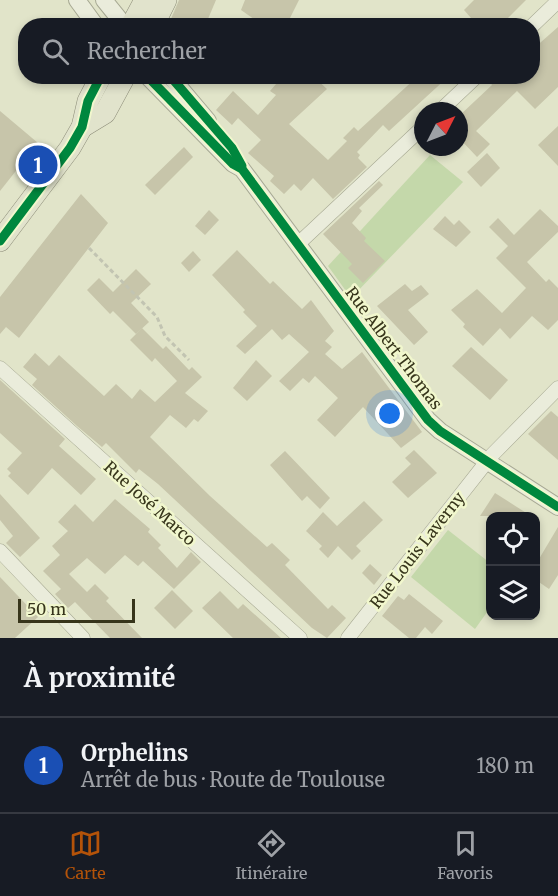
<!DOCTYPE html>
<html lang="fr">
<meta charset="utf-8">
<style>
body{margin:0;font-family:Merriweather,serif;background:#242831;color:#f1f3f6}
.controls{position:absolute;right:18px;bottom:18px;display:grid;overflow:hidden;border-radius:12px;box-shadow:0 3px 9px #0003}
.controls button{width:54px;height:54px;display:grid;place-items:center;padding:0;border:0;border-bottom:2px solid #363941;background:#171b24;color:#f1f3f6;font:30px sans-serif}
.compass{position:absolute;left:414px;top:102px;width:54px;height:54px;border-radius:50%;background:#171b24;box-shadow:0 3px 9px #0003;rotate:48deg}
.scale{position:absolute;left:18px;bottom:15px;width:117px;box-sizing:border-box;padding-left:6px;border:3px solid #37351b;border-top:0;font-size:16px;line-height:21px;white-space:nowrap;color:#37351b;-webkit-text-stroke:4px #f1f7cd;paint-order:stroke}
.you{position:absolute;left:390px;top:414px;width:21px;height:21px;margin:-15px;border:4px solid #fff;border-radius:50%;background:#1a73e8;box-shadow:0 0 0 9px #1a73e833}
.badge{display:grid;place-items:center;width:39px;height:39px;border-radius:50%;background:#b45309;color:#fff;font-size:20px;font-weight:700}
.pin{position:absolute;translate:-50% -50%;border:3px solid #fff;box-shadow:0 2px 6px #0006}
.list{margin:0;padding:0;list-style:none}
h2{display:flex;justify-content:space-between;align-items:center;height:78px;margin:0;padding:0 24px;font-size:26px}
h2 small{font-size:20px;font-weight:400;color:#9ea1a6}
.list li{display:grid;grid-template-columns:39px 1fr auto;gap:18px;align-items:center;box-sizing:border-box;height:96px;padding:0 24px;border-top:2px solid #363941}
.list b{display:block;font-size:22px;white-space:nowrap}
.list p{margin:0;font-size:20px;white-space:nowrap;color:#9ea1a6}
.list em{font-size:20px;font-style:normal;color:#9ea1a6}
.icon{flex:none;width:33px;height:33px;fill:none;stroke:currentColor;stroke-width:2;stroke-linecap:round;stroke-linejoin:round}
.map{position:relative;flex:none;width:558px;height:638px;overflow:hidden}
.search{position:absolute;background:#171b24;box-shadow:0 3px 9px #0003;left:18px;right:18px;top:18px;height:66px;display:flex;align-items:center;gap:15px;box-sizing:border-box;padding:0 21px;border-radius:24px;color:#9ea1a6;font-size:22px}
.sheet{height:174px;background:#171b24}
nav{display:flex;justify-content:space-around;align-items:center;box-sizing:border-box;height:84px;border-top:2px solid #363941;background:#171b24;font-size:16px;color:#9ea1a6}
nav a{display:grid;justify-items:center;gap:3px}
nav .on{color:#b45309}
.map>svg:first-child{display:block}
</style>
<div class="map">
<svg width="558" height="638" viewBox="0 0 558 638">
<rect width="100%" height="100%" fill="#e1e4c9"/>
<g fill="#c4d8aa">
<path d="M430 155 463 182 351 298 328 266Z"/>
<path d="M448 530 490 563V608L475 629 411 577Z"/>
</g>
<g fill="#c7c5aa">
<path d="M179 0H216L205 26H168Z"/>
<path d="M245 0H299L286 26H264L241 10Z"/>
<path d="M474 0H526L500 26H478L464 10Z"/>
<path d="M558 27V87L535 109 517 91 476 131 490 144 477 157 459 138V116L492 85 486 76H532V50Z"/>
<path d="M283 76H313L327 89 289 124 328 160 347 141 343 138 354 127 358 131 418 76H449L389 131 383 125 357 152 360 155 358 158 367 167 333 199 313 178 301 191 294 184 284 194 270 181 274 176 248 153 261 140 238 118 232 125 216 110 233 91 258 115 276 95 270 91Z"/>
<path d="M0 111 38 143 0 191Z"/>
<path d="M558 126V166L538 145Z"/>
<path d="M184 147 193 157 155 195 145 185Z"/>
<path d="M487 153 500 168 481 187 467 172Z"/>
<path d="M379 181 383 185 359 208 362 211 352 223 366 238 364 241 385 261 363 283 348 268 352 264 323 234Z"/>
<path d="M81 194 108 223 19 338 6 327 0 334V297Z"/>
<path d="M540 209 558 226V232L527 262 546 282 549 279 558 288V320L548 330 532 316 510 339 500 328 483 346 463 327 465 324 451 310 477 289 502 313 526 288 496 258 508 246 489 227 498 218 514 235Z"/>
<path d="M209 210 219 220 205 235 195 226Z"/>
<path d="M445 216 454 225 459 220 471 232 456 247 433 229Z"/>
<path d="M237 250 270 284 273 281 302 309 311 300 334 331 325 341 332 347 325 354 342 369 362 352 422 432 401 448 363 407 335 437 317 420 338 398 315 376 309 383 303 378 290 391 279 381 309 352 289 334 282 340 272 329 245 354 236 346 257 326 243 312 245 310 212 275Z"/>
<path d="M193 251 201 260 189 272 181 263Z"/>
<path d="M136 269 151 284 131 303 149 322 136 334 113 311 110 314 87 290 99 278 113 292Z"/>
<path d="M405 284 412 291 421 285 429 294 408 310 428 332 414 345 377 306Z"/>
<path d="M142 328 163 349 166 346 189 370 192 367 202 377 185 393 208 411 198 422 194 419 186 428 170 415 150 437 210 496 267 547 272 543 290 560 285 565 328 609 332 605 346 618 327 638 312 628 158 484 139 469 136 473 106 443 102 447 77 426 32 385 37 379 23 367 35 353 49 366 59 355 104 396 116 384 132 399 140 389 155 402 177 381 155 358 152 362 130 340Z"/>
<path d="M471 347 508 380 490 400 452 366Z"/>
<path d="M256 360 272 376 247 401 233 388Z"/>
<path d="M0 380 65 439 59 446 96 479 81 495 52 468 28 495 8 476 11 473 7 469 22 453 0 433Z"/>
<path d="M551 411 558 417V460L528 434Z"/>
<path d="M414 450 437 473 408 498 392 482 411 464 405 458Z"/>
<path d="M285 451 330 498 320 509 307 496 302 501 270 465Z"/>
<path d="M495 493 531 516H480Z"/>
<path d="M0 494 40 538 20 557 6 543 13 536 0 520Z"/>
<path d="M115 499 150 529 148 532 161 545 158 548 177 568 191 552 201 562 174 589 143 561 138 566 125 555 105 574 87 558 69 574 87 592 95 584 109 598 106 601 142 638H110L75 602 68 608 55 594 61 589 43 571 60 555 52 546 68 531 58 522 75 504 93 522Z"/>
<path d="M364 501 383 520 356 546 361 551 352 560 338 546 328 558 319 549 322 546 306 531 323 512 337 526Z"/>
<path d="M558 527V575L549 589 536 580V564Z"/>
<path d="M370 564 382 575 374 585 362 573Z"/>
<path d="M0 577 38 617 15 638H0Z"/>
<path d="M172 590 193 611 175 629 154 608Z"/>
<path d="M220 591 238 609 243 604 281 638H233L202 608Z"/>
<path d="M409 594 443 621 432 634 425 627 416 638H409L382 616 398 596 404 600Z"/>
</g>
<g fill="none" stroke-linecap="round" stroke-linejoin="round">
<defs>
<g id="minor">
<path d="M532 26 558 1"/>
<path d="M440 111 477 76"/>
<path d="M298 244 423 127"/>
<path d="M0 368 300 638"/>
<path d="M0 551 83 638"/>
<path d="M348 638 492 455 558 388"/>
</g>
<g id="tertiary">
<path d="M77 0 96 26"/>
<path d="M104 0 125 26"/>
<path d="M147 76 233 164 242 169 428 420 440 431 558 507"/>
<path d="M170 76 208 121"/>
</g>
<g id="primary">
<path d="M131 26 145 0"/>
<path d="M153 26 166 0"/>
<path d="M82 127 105 113 125 76"/>
<path d="M0 241 70 148 82 127 88 101 101 76"/>
</g>
</defs>
<use href="#minor" stroke="#a7a993" stroke-width="15"/>
<use href="#tertiary" stroke="#a7a993" stroke-width="18"/>
<use href="#primary" stroke="#8d8d79" stroke-width="22"/>
<path stroke="#c2c4b2" stroke-width="3" stroke-dasharray="4.5 3" stroke-linecap="butt" d="M89 248 157 317 165 336 189 360"/>
<use href="#minor" stroke="#eaecdb" stroke-width="14"/>
<use href="#tertiary" stroke="#eaecdb" stroke-width="16"/>
<use href="#primary" stroke="#e1e3cc" stroke-width="21"/>
<defs>
<g id="cycleway">
<path d="M147 76 233 164 242 169 428 420 440 431 558 507"/>
<path d="M170 76 232 148 242 166"/>
<path d="M0 241 70 148 82 127 88 101 101 76"/>
</g>
</defs>
<use href="#cycleway" stroke="#f1f7cd" stroke-width="13"/>
<use href="#cycleway" stroke="#00873e" stroke-width="9"/>
</g>
<g text-anchor="middle" stroke-width="5" stroke-linejoin="round" paint-order="stroke">
<g font-size="16" fill="#37351b" stroke="#f1f7cd">
<text transform="translate(394 348) rotate(53)" y="6">Rue Albert Thomas</text>
<text transform="translate(150 503) rotate(42)" y="6">Rue José Marco</text>
<text transform="translate(417 550) rotate(-52)" y="6">Rue Louis Laverny</text>
</g>
</g>
</svg>
<div class="controls">
<button><svg class="icon" aria-label="locate" viewBox="0 0 24 24"><circle cx="12" cy="12" r="6"/><path d="M12 2v4M12 18v4M2 12h4M18 12h4"/></svg></button>
<button><svg class="icon" aria-label="layers" viewBox="0 0 24 24"><path d="M12 4l9 5-9 5-9-5zM3 14l9 5 9-5"/></svg></button>
</div>
<svg class="compass" viewBox="-18 -18 36 36"><path d="M0-13l5 13h-10z" fill="#e53935"/><path d="M0 13l5-13h-10z" fill="#9ea1a6"/></svg>
<div class="scale">50 m</div>
<div class="you"></div>
<div class="pin badge" style="left:38px;top:165px;background:#1a4fb4">1</div>
<div class="search"><svg class="icon" aria-label="search" viewBox="0 0 24 24"><circle cx="10" cy="10" r="6"/><path d="M15 15l6 6"/></svg>Rechercher</div>
</div>
<section class="sheet">
<h2>À proximité<small></small></h2>
<ul class="list">
<li><span class="badge" style="background:#1a4fb4">1</span><div><b>Orphelins</b><p>Arrêt de bus · Route de Toulouse</p></div><em>180 m</em></li>
</ul>
</section>
<nav>
<a class="on"><svg class="icon" aria-label="map" viewBox="0 0 24 24"><path d="M3 6l6-2 6 2 6-2v14l-6 2-6-2-6 2zM9 4v14M15 6v14"/></svg>Carte</a>
<a><svg class="icon" aria-label="directions" viewBox="0 0 24 24"><path d="M12 3l9 9-9 9-9-9zM9 14v-3h6M13 9l2 2-2 2"/></svg>Itinéraire</a>
<a><svg class="icon" aria-label="saved" viewBox="0 0 24 24"><path d="M7 4h10v16l-5-4-5 4z"/></svg>Favoris</a>
</nav>
